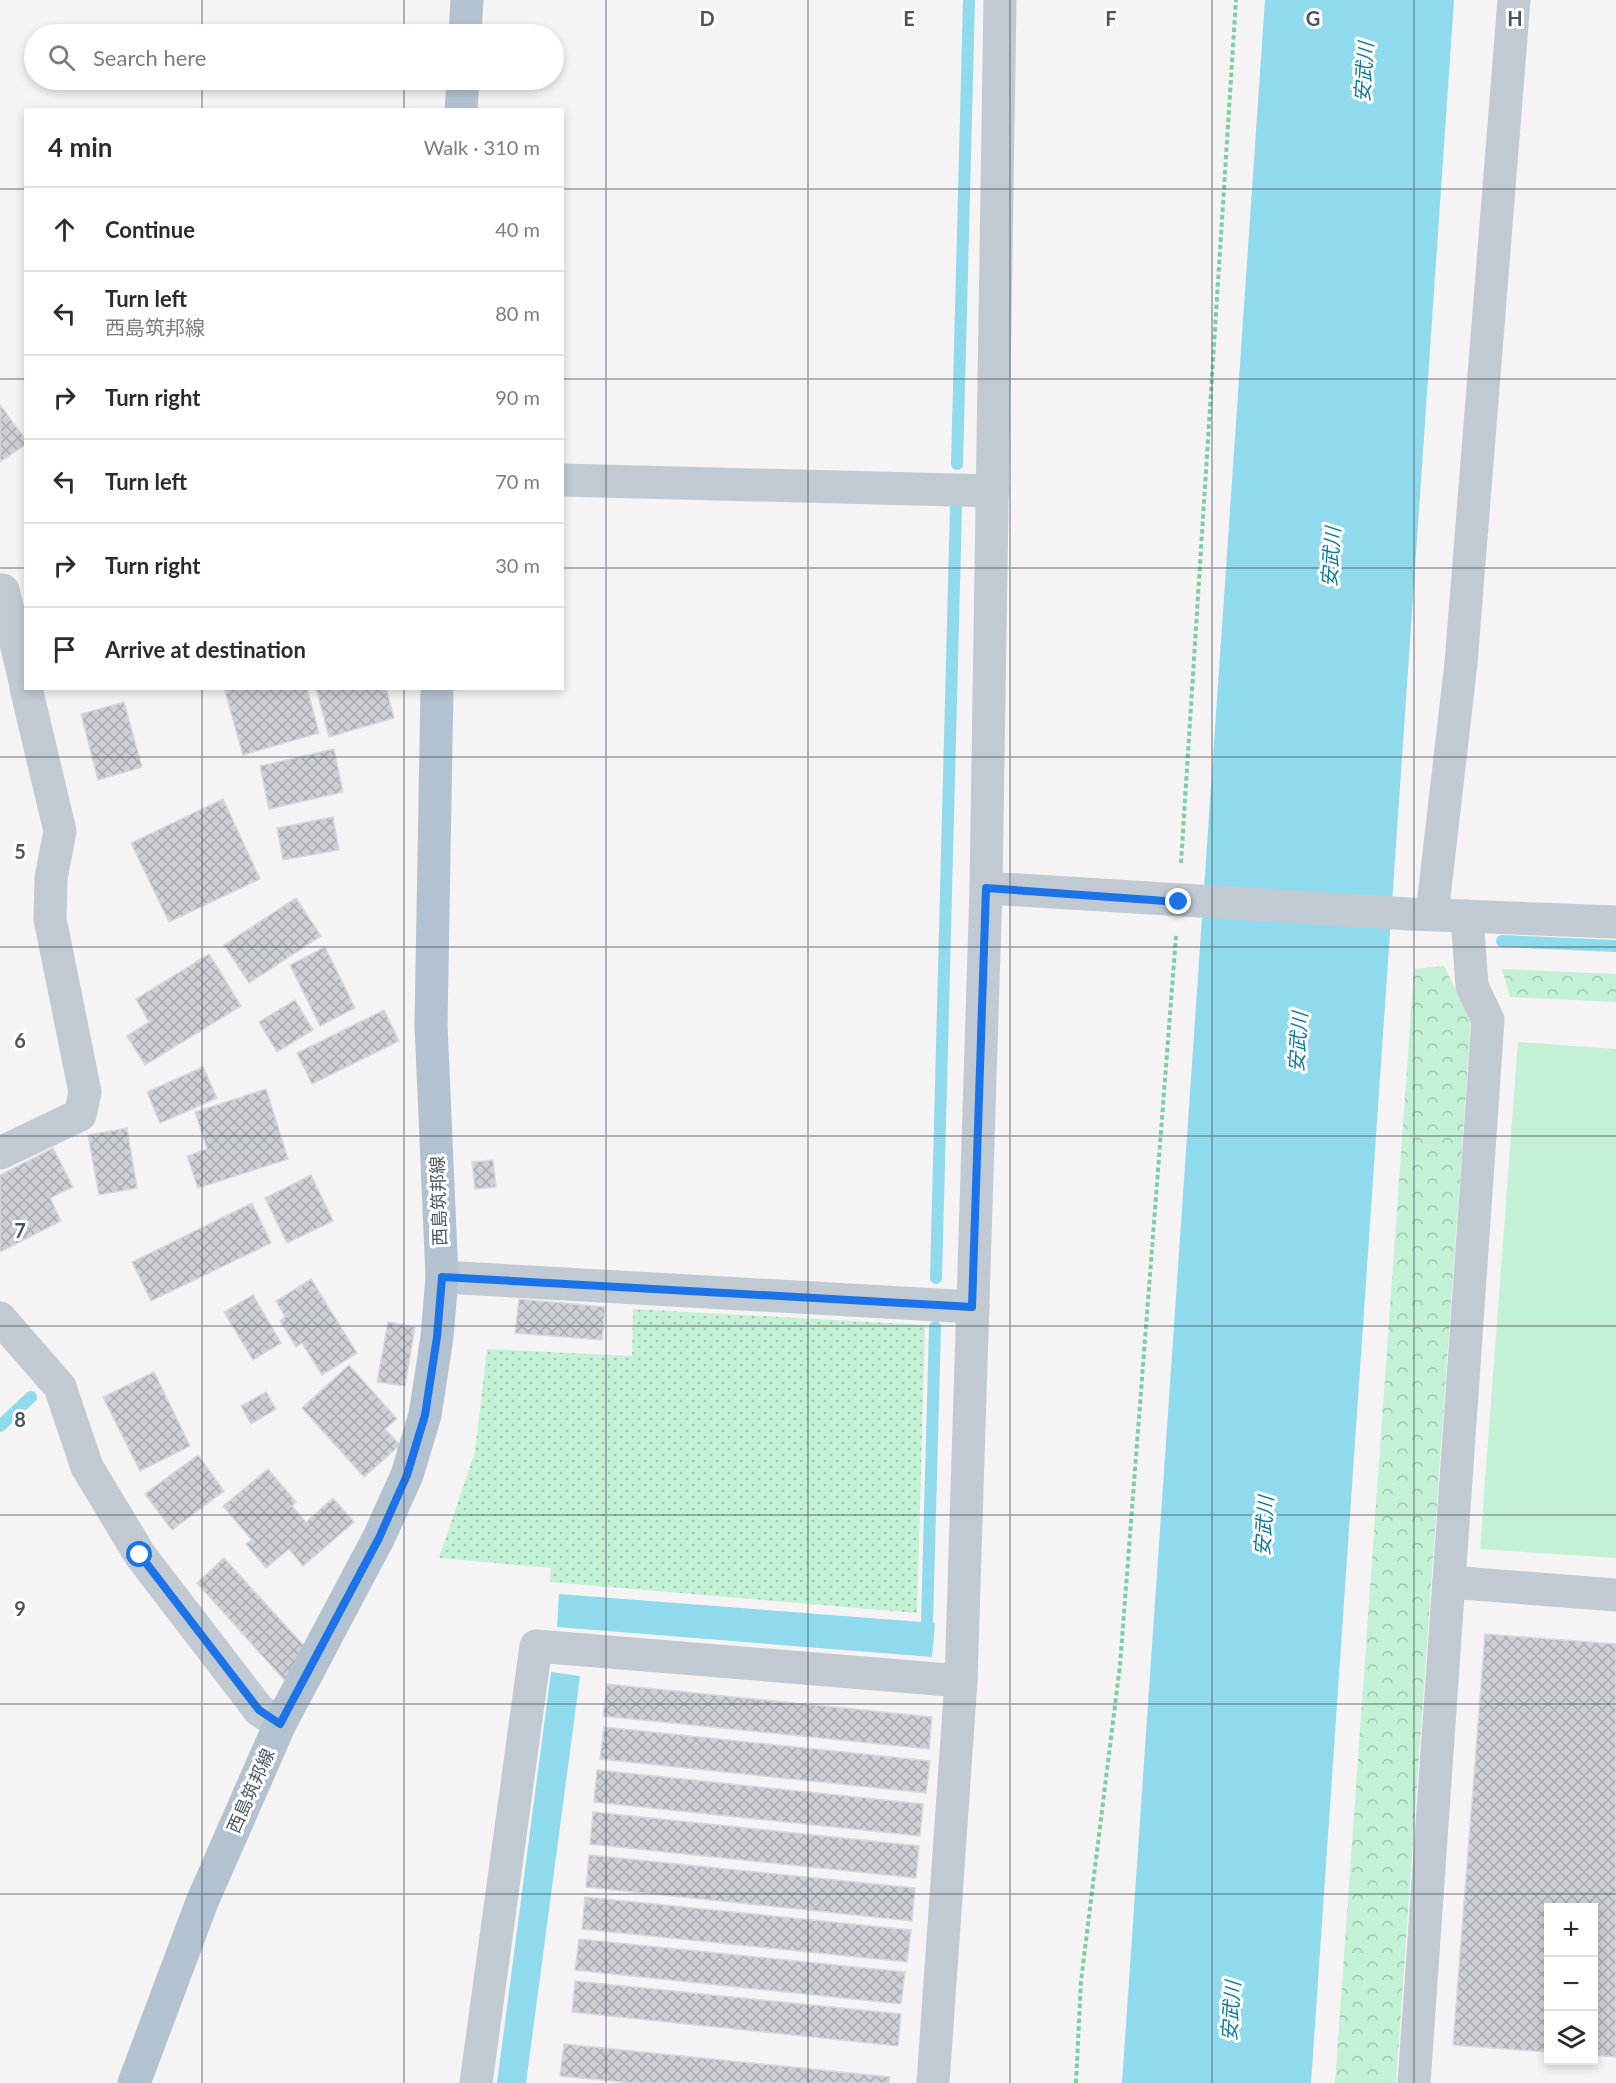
<!DOCTYPE html>
<meta charset="utf-8">
<style>
body{margin:0;font-family:Lato,"Noto Sans JP",sans-serif;background:#f7f7f7;color:#2b2b33}
.controls{position:absolute;right:18px;bottom:18px;display:grid;overflow:hidden;border-radius:0px;box-shadow:0 3px 9px #0003}
.controls button{width:54px;height:54px;display:grid;place-items:center;padding:0;border:0;border-bottom:2px solid #e1e1e2;background:#fff;color:#2b2b33;font:30px sans-serif}
.stop{position:absolute;width:18px;height:18px;margin:-14px;border:4px solid #1a73e8;border-radius:50%;background:#fff}
.stop.end{background:#1a73e8;border-color:#fff;box-shadow:0 2px 6px #0008}
.list{margin:0;padding:0;list-style:none}
h2{display:flex;justify-content:space-between;align-items:center;height:78px;margin:0;padding:0 24px;font-size:26px}
h2 small{font-size:20px;font-weight:400;color:#7c7c81}
.list li{display:grid;grid-template-columns:39px 1fr auto;gap:18px;align-items:center;box-sizing:border-box;height:84px;padding:0 24px;border-top:2px solid #e1e1e2}
.list b{display:block;font-size:22px;white-space:nowrap}
.list p{margin:0;font-size:20px;white-space:nowrap;color:#7c7c81}
.list em{font-size:20px;font-style:normal;color:#7c7c81}
.icon{flex:none;width:33px;height:33px;fill:none;stroke:currentColor;stroke-width:2;stroke-linecap:round;stroke-linejoin:round}
.map{position:relative;flex:none;width:1616px;height:2083px;overflow:hidden}
.search{position:absolute;background:#fff;box-shadow:0 3px 9px #0003;left:24px;top:24px;width:540px;height:66px;display:flex;align-items:center;gap:15px;box-sizing:border-box;padding:0 21px;border-radius:33px;color:#7c7c81;font-size:22px}
.panel{position:absolute;background:#fff;box-shadow:0 3px 9px #0003;left:24px;top:108px;width:540px;height:582px;border-radius:0px}
.map>svg:first-child{display:block}
</style>
<div class="map">
<svg width="1616" height="2083" viewBox="0 0 1616 2083">
<defs>
<pattern id="grass-dots" width="8" height="8" patternUnits="userSpaceOnUse" patternTransform="scale(1.5)"><rect width="8" height="8" fill="#c3f1d5"/><path d="M2 2h.1M6 6h.1" fill="none" stroke="#a0c6b0" stroke-width="1.8" stroke-linecap="round"/></pattern>
<pattern id="forest-crowns" width="20" height="18" patternUnits="userSpaceOnUse" patternTransform="scale(1.5)"><rect width="20" height="18" fill="#c3f1d5"/><path d="M2 6a3 3 0 1 1 6 0M12 15a3 3 0 1 1 6 0" fill="none" stroke="#a0c6b0"/></pattern>
<pattern id="building-cross-hatch" width="8" height="8" patternUnits="userSpaceOnUse" patternTransform="scale(1.5)"><rect width="8" height="8" fill="#cdcfd5"/><path d="M0 0l8 8M0 8l8-8" fill="none" stroke="#a8abb0"/></pattern>
</defs>
<rect width="100%" height="100%" fill="#f5f3f3"/>
<path fill="url(#grass-dots)" d="M633 1309 925 1325 917 1613 550 1582 551 1568 439 1558 475 1452 487 1349 632 1356Z"/>
<g fill="url(#forest-crowns)">
<path d="M1444 966 1471 1020 1396 2083H1335L1414 969Z"/>
<path d="M1502 969 1616 974V1002L1510 997Z"/>
</g>
<path fill="#c3f1d5" d="M1518 1042 1616 1049V1558L1480 1549Z"/>
<g fill="#90daee">
<path d="M1265 0H1454L1311 2083H1122Z"/>
<path d="M559 1594 935 1623 932 1657 557 1627Z"/>
<path d="M551 1672 580 1676 526 2083H497Z"/>
</g>
<g fill="none" stroke-linecap="round" stroke-linejoin="round">
<g stroke="#90daee" stroke-width="12">
<path d="M957 464 969 0"/>
<path d="M1502 941 1616 946"/>
<path d="M936 1278 956 507"/>
<path d="M0 1426 31 1397"/>
<path d="M927 1622 935 1327"/>
</g>
</g>
<g fill="url(#building-cross-hatch)" stroke="#d7d9de" stroke-width="1.5">
<path d="M0 405 26 440V444L0 462Z"/>
<path d="M224 688H307L319 733 243 755Z"/>
<path d="M316 688H386L394 718 329 737Z"/>
<path d="M124 702 142 767 98 780 81 714Z"/>
<path d="M334 749 343 792 269 809 260 766Z"/>
<path d="M223 799 260 879 169 922 131 843Z"/>
<path d="M333 817 339 850 283 860 277 828Z"/>
<path d="M296 898 321 936 249 983 224 945Z"/>
<path d="M325 947 355 1008 320 1026 290 965Z"/>
<path d="M209 954 241 1006 145 1065 127 1036 149 1022 136 999Z"/>
<path d="M295 1000 313 1030 277 1052 259 1022Z"/>
<path d="M384 1010 399 1041 312 1084 297 1053Z"/>
<path d="M203 1067 217 1098 160 1123 147 1092Z"/>
<path d="M266 1089 288 1159 198 1188 187 1156 207 1149 195 1112Z"/>
<path d="M127 1128 137 1188 99 1195 88 1135Z"/>
<path d="M53 1148 73 1187 50 1198 61 1221 0 1252V1175Z"/>
<path d="M493 1160 496 1187 475 1189 472 1162Z"/>
<path d="M311 1175 333 1221 287 1243 265 1198Z"/>
<path d="M252 1203 271 1243 151 1301 132 1262Z"/>
<path d="M311 1279 357 1353 322 1375 302 1343 296 1347 280 1321 285 1317 276 1301Z"/>
<path d="M253 1295 281 1343 253 1360 224 1312Z"/>
<path d="M519 1299 605 1307 602 1340 515 1333Z"/>
<path d="M388 1322 415 1327 405 1386 377 1382Z"/>
<path d="M349 1365 397 1419 385 1429 400 1445 364 1477 302 1408Z"/>
<path d="M154 1372 190 1446 140 1471 103 1397Z"/>
<path d="M266 1392 276 1409 251 1424 241 1406Z"/>
<path d="M198 1455 224 1491 172 1530 145 1494Z"/>
<path d="M268 1469 296 1502 292 1506 306 1522 333 1498 354 1522 303 1566 289 1549 266 1568 246 1544 252 1540 223 1506Z"/>
<path d="M224 1558 306 1648 286 1682 197 1583Z"/>
<path d="M1485 1634 1616 1644V2057L1594 2055V1908H1548V2052L1453 2045Z"/>
<path d="M607 1684 932 1717 929 1749 603 1716Z"/>
<path d="M604 1727 930 1761 926 1793 600 1759Z"/>
<path d="M597 1770 923 1804 920 1836 594 1802Z"/>
<path d="M593 1812 919 1846 916 1878 590 1844Z"/>
<path d="M589 1855 915 1888 912 1921 586 1887Z"/>
<path d="M585 1897 911 1930 907 1962 582 1929Z"/>
<path d="M579 1939 905 1972 901 2004 575 1970Z"/>
<path d="M575 1981 901 2014 898 2046 572 2012Z"/>
<path d="M564 2044 890 2077 889 2083H632L560 2076Z"/>
</g>
<g fill="none" stroke-linecap="round" stroke-linejoin="round">
<g stroke="#7ad0a6" stroke-width="4" stroke-dasharray="4.5 3" stroke-linecap="butt">
<path d="M1181 863 1236 0"/>
<path d="M1076 2083 1081 1981 1120 1665 1176 936"/>
</g>
<g stroke="#c1cad2" stroke-width="33">
<path d="M562 480 993 491"/>
<path d="M3 590 26 685"/>
<path d="M986 888 1410 914 1616 922"/>
<path d="M1432 914 1461 663 1514 0"/>
<path d="M0 1153 80 1115 85 1092 50 919 51 878 60 831 26 688"/>
<path d="M442 1277 973 1307"/>
<path d="M0 1318 60 1387 87 1467 140 1555 259 1710 280 1724"/>
<path d="M1449 1582 1616 1595"/>
<path d="M476 2083 536 1646 961 1681"/>
<path d="M933 2083 961 1681 986 888 1000 0"/>
<path d="M1414 2083 1488 1020 1472 986 1467 916"/>
</g>
<g stroke="#b3c2d1" stroke-width="33">
<path d="M465 34 467 0"/>
<path d="M461 110 463 80"/>
<path d="M134 2083 202 1902 280 1724 379 1537 407 1475 425 1415 437 1337 442 1277 431 1025 437 688"/>
</g>
</g>
<g fill="none" stroke-linecap="round" stroke-linejoin="round">
<path stroke="#1a73e8" stroke-width="8" d="M140 1555 259 1710 280 1724 379 1538 407 1475 425 1415 437 1337 442 1277 972 1307 986 888 1179 902"/>
</g>
<path fill="none" stroke="#4a5661" stroke-width="1.5" stroke-opacity="0.55" d="M202 0V34M404 0V34M606 0V2083M808 0V2083M1010 0V2083M1212 0V2083M1414 0V2083M202 80V110M404 80V110M0 189H26M562 189H1616M0 379H26M562 379H1616M0 568H26M562 568H1616M202 688V2083M404 688V2083M0 757H1616M0 947H1616M0 1136H1616M0 1326H1616M0 1515H1616M0 1704H1616M0 1894H1616"/>
<g text-anchor="middle" stroke-width="6" stroke-linejoin="round" paint-order="stroke">
<g font-size="18" fill="#4a5661" stroke="#fff">
<text transform="translate(439 1201) rotate(-92)" y="6">西島筑邦線</text>
<text transform="translate(251 1791) rotate(-66)" y="6">西島筑邦線</text>
</g>
<g font-size="20" font-style="italic" fill="#0c7c9b" stroke="#fff">
<text transform="translate(1364 72) rotate(-86)" y="7">安武川</text>
<text transform="translate(1331 557) rotate(-86)" y="7">安武川</text>
<text transform="translate(1298 1042) rotate(-86)" y="7">安武川</text>
<text transform="translate(1264 1526) rotate(-86)" y="7">安武川</text>
<text transform="translate(1231 2011) rotate(-86)" y="7">安武川</text>
</g>
</g>
<g font-size="20" text-anchor="middle" font-weight="bold" fill="#4a5661" stroke="#fff" stroke-width="6" stroke-linejoin="round" paint-order="stroke">
<text x="707" y="26">D</text>
<text x="909" y="26">E</text>
<text x="1111" y="26">F</text>
<text x="1313" y="26">G</text>
<text x="1515" y="26">H</text>
<text x="20" y="859">5</text>
<text x="20" y="1048">6</text>
<text x="20" y="1238">7</text>
<text x="20" y="1427">8</text>
<text x="20" y="1616">9</text>
</g>
</svg>
<div class="controls">
<button>+</button>
<button>−</button>
<button><svg class="icon" aria-label="layers" viewBox="0 0 24 24"><path d="M12 4l9 5-9 5-9-5zM3 14l9 5 9-5"/></svg></button>
</div>
<div class="stop" style="left:140px;top:1555px"></div>
<div class="stop end" style="left:1179px;top:902px"></div>
<div class="search"><svg class="icon" aria-label="search" viewBox="0 0 24 24"><circle cx="10" cy="10" r="6"/><path d="M15 15l6 6"/></svg>Search here</div>
<section class="panel">
<h2>4 min<small>Walk · 310 m</small></h2>
<ul class="list">
<li><svg class="icon" aria-label="ahead" viewBox="0 0 24 24"><path d="M12 20V5M6 11l6-6 6 6"/></svg><div><b>Continue</b></div><em>40 m</em></li>
<li><svg class="icon" aria-label="left" viewBox="0 0 24 24"><path d="M17 20v-9H6M10 6l-5 5 5 5"/></svg><div><b>Turn left</b><p>西島筑邦線</p></div><em>80 m</em></li>
<li><svg class="icon" aria-label="right" viewBox="0 0 24 24"><path d="M7 20v-9h11M14 6l5 5-5 5"/></svg><div><b>Turn right</b></div><em>90 m</em></li>
<li><svg class="icon" aria-label="left" viewBox="0 0 24 24"><path d="M17 20v-9H6M10 6l-5 5 5 5"/></svg><div><b>Turn left</b></div><em>70 m</em></li>
<li><svg class="icon" aria-label="right" viewBox="0 0 24 24"><path d="M7 20v-9h11M14 6l5 5-5 5"/></svg><div><b>Turn right</b></div><em>30 m</em></li>
<li><svg class="icon" aria-label="arrive" viewBox="0 0 24 24"><path d="M6 21V4h12l-3 4 3 4H6"/></svg><div><b>Arrive at destination</b></div></li>
</ul>
</section>
</div>
